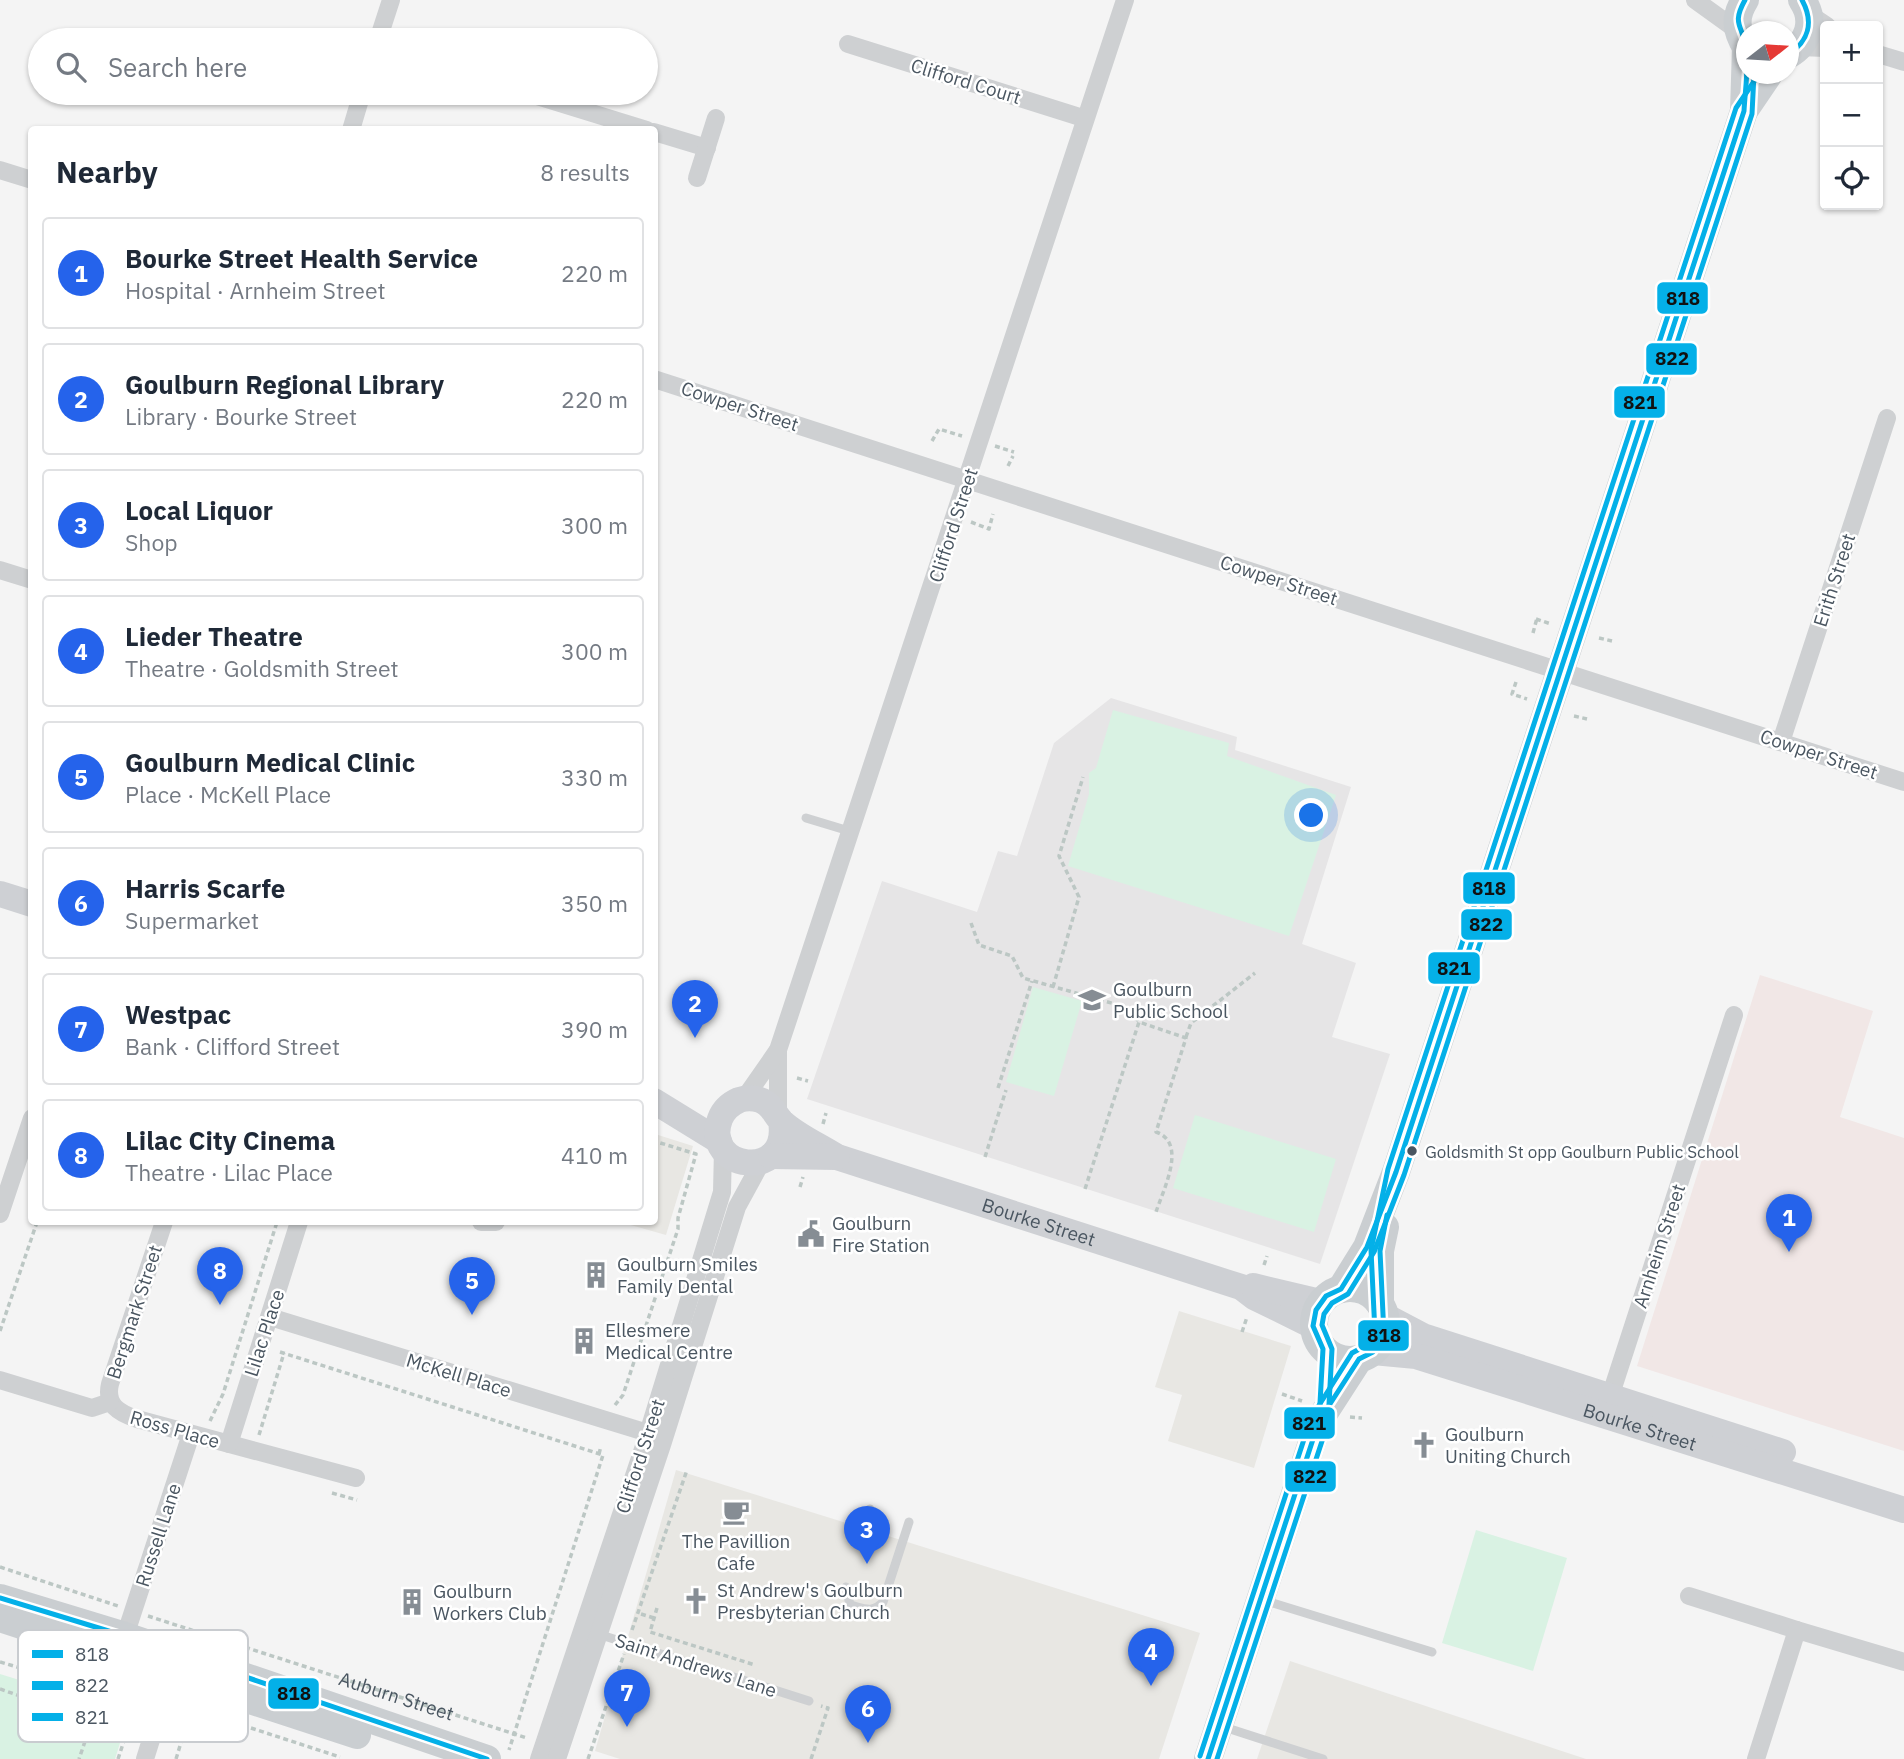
<!DOCTYPE html>
<meta charset="utf-8">
<style>
body{margin:0;font-family:"IBM Plex Sans",sans-serif;background:#f6f6f7;color:#1f2937}
.controls{position:absolute;right:21px;top:21px;display:grid;overflow:hidden;border-radius:7px;box-shadow:0 2px 5px #0004}
.controls button{width:63px;height:63px;display:grid;place-items:center;padding:0;border:0;border-bottom:2px solid #e0e1e3;background:#fff;color:#1f2937;font:35px sans-serif}
.compass{position:absolute;left:1736px;top:21px;width:63px;height:63px;border-radius:50%;background:#fff;box-shadow:0 2px 5px #0004;rotate:73deg}
.you{position:absolute;left:1312px;top:816px;width:24px;height:24px;margin:-18px;border:5px solid #fff;border-radius:50%;background:#1a73e8;box-shadow:0 0 0 10px #1a73e833}
.badge{display:grid;place-items:center;width:46px;height:46px;border-radius:50%;background:#2563eb;color:#fff;font-size:23px;font-weight:700}
.pin{position:absolute;translate:-50% -58px;filter:drop-shadow(0 2px 4px #0008)}
.pin::after{content:'';position:absolute;top:37px;width:24px;height:21px;background:inherit;clip-path:polygon(0 0,100% 0,50% 100%)}
.list{margin:0;padding:0;list-style:none}
h2{display:flex;justify-content:space-between;align-items:center;height:91px;margin:0;padding:0 28px;font-size:30px}
h2 small{font-size:23px;font-weight:400;color:#747a83}
.list li{display:grid;grid-template-columns:46px 1fr auto;gap:21px;align-items:center;box-sizing:border-box;height:112px;margin:0 14px 14px;padding:0 14px;border:2px solid #e0e1e3;border-radius:7px}
.list b{display:block;font-size:26px;white-space:nowrap}
.list p{margin:0;font-size:23px;white-space:nowrap;color:#747a83}
.list em{font-size:23px;font-style:normal;color:#747a83}
.icon{flex:none;width:38px;height:38px;fill:none;stroke:currentColor;stroke-width:2;stroke-linecap:round;stroke-linejoin:round}
.map{position:relative;flex:none;width:1904px;height:1759px;overflow:hidden}
.search{position:absolute;background:#fff;box-shadow:0 2px 5px #0004;left:28px;top:28px;width:630px;height:77px;display:flex;align-items:center;gap:18px;box-sizing:border-box;padding:0 24px;border-radius:38px;color:#747a83;font-size:26px}
.panel{position:absolute;background:#fff;box-shadow:0 2px 5px #0004;left:28px;top:126px;width:630px;height:1099px;border-radius:7px}
.map>svg:first-child{display:block}
</style>
<div class="map">
<svg width="1904" height="1759" viewBox="0 0 1904 1759">
<rect width="100%" height="100%" fill="#f4f4f4"/>
<g fill="#e8e7e3">
<path d="M655 1134 693 1146 666 1235 620 1222H654Z"/>
<path d="M1179 1311 1291 1346 1254 1468 1168 1441 1182 1395 1155 1387Z"/>
<path d="M676 1470 1200 1633 1159 1759H620L595 1751Z"/>
<path d="M1290 1661 1586 1759H1257Z"/>
</g>
<path fill="#e6e5e6" d="M1111 698 1237 737 1235 750 1351 787 1302 944 1356 963 1332 1037 1390 1054 1320 1264 807 1099 882 881 977 912 998 851 1017 856 1054 743Z"/>
<path fill="#f1e7e6" d="M1760 975 1873 1011 1840 1117 1904 1138V1451L1637 1366Z"/>
<g fill="#d9f2e3">
<path d="M1113 710 1229 743 1227 756 1336 795 1289 936 1068 866 1089 794V773L1096 768Z"/>
<path d="M1033 987 1082 1001 1054 1096 1006 1082Z"/>
<path d="M1195 1115 1336 1159 1314 1232 1173 1188Z"/>
<path d="M1476 1530 1567 1558 1533 1671 1442 1643Z"/>
<path d="M0 1674 129 1714 115 1759H0Z"/>
</g>
<g fill="none" stroke-linecap="round" stroke-linejoin="round">
<g stroke="#bcc7c4" stroke-width="3.5" stroke-dasharray="5 3.5" stroke-linecap="butt">
<path d="M932 441 939 429 962 436"/>
<path d="M995 446 1014 452"/>
<path d="M1008 466 1013 456"/>
<path d="M971 522 989 529 993 514"/>
<path d="M1536 619 1551 624"/>
<path d="M1533 633 1537 618"/>
<path d="M1599 638 1612 641"/>
<path d="M1516 682 1512 694 1527 699"/>
<path d="M1574 716 1587 719"/>
<path d="M971 923 979 945 1012 956 1023 978 1129 1008 1139 1022"/>
<path d="M1053 987 1079 897 1059 856 1083 777"/>
<path d="M1186 1037 1191 1023 1255 973"/>
<path d="M797 1078 808 1081"/>
<path d="M998 1088 1032 981"/>
<path d="M823 1124 826 1113"/>
<path d="M985 1157 1006 1090"/>
<path d="M800 1187 803 1177"/>
<path d="M1085 1189 1139 1022 1186 1038 1156 1132C1188 1143 1163 1190 1156 1212"/>
<path d="M1264 1265 1267 1256"/>
<path d="M0 1331 37 1222"/>
<path d="M1242 1332 1247 1317"/>
<path d="M280 1352 603 1455 509 1750"/>
<path d="M1282 1394 1302 1401"/>
<path d="M615 1405 623 1395 678 1229V1218L696 1154 654 1141"/>
<path d="M1350 1417 1362 1418"/>
<path d="M210 1421 223 1394 277 1222"/>
<path d="M259 1435 284 1353"/>
<path d="M599 1454 601 1446"/>
<path d="M332 1493 357 1500"/>
<path d="M0 1567 118 1606"/>
<path d="M657 1608 650 1632 755 1665"/>
<path d="M641 1614 654 1618"/>
<path id="s1" d="M148 1616 527 1738"/>
<path d="M632 1630 687 1470"/>
<path d="M0 1662 145 1704"/>
<path d="M0 1689 92 1721 79 1759"/>
<path d="M60 1709 69 1683"/>
<path d="M177 1710 205 1713 340 1757"/>
<path d="M92 1721 126 1731"/>
<path d="M118 1759 136 1704"/>
<path d="M176 1759 190 1713"/>
<path d="M588 1759 624 1654"/>
<path d="M811 1759 828 1708 821 1706"/>
</g>
<g stroke="#ced0d2" stroke-width="9">
<path d="M806 818 849 831"/>
<path d="M862 1533 870 1509"/>
<path d="M846 1587 850 1605C863 1608 873 1614 883 1602L909 1522"/>
<path d="M1263 1600 1432 1652"/>
<path d="M598 1634 809 1701"/>
<path d="M1224 1727 1323 1759"/>
</g>
<g stroke="#ced0d2" stroke-width="18">
<path d="M1695 0 1738 31"/>
<path d="M1809 14 1827 26"/>
<path d="M378 40 391 0"/>
<path d="M848 44 1083 118"/>
<path d="M1800 47 1825 48"/>
<path d="M1878 54 1904 62"/>
<path d="M527 93 647 130"/>
<path d="M351 130 362 93"/>
<path d="M654 132 707 148"/>
<path d="M0 170 32 180"/>
<path d="M697 178 716 118"/>
<path d="M654 379 1904 782"/>
<path d="M0 570 32 580"/>
<path d="M1781 742 1887 418"/>
<path d="M778 1050V1114"/>
<path d="M744 1099 778 1050 1125 0"/>
<path d="M0 1214 32 1118"/>
<path d="M164 1222 110 1384C105 1405 119 1413 137 1419L356 1478"/>
<path d="M481 1222H496"/>
<path d="M270 1317 648 1433"/>
<path d="M0 1380 92 1408 110 1402"/>
<path d="M1610 1397 1734 1015"/>
<path d="M229 1444 299 1222"/>
<path d="M1689 1596 1797 1630"/>
<path d="M125 1636 191 1434"/>
<path d="M145 1759 171 1676"/>
<path d="M539 1759 646 1440 722 1192 723 1149"/>
<path d="M557 1759 662 1445 737 1207 762 1161"/>
<path d="M1756 1759 1797 1630 1904 1662"/>
</g>
<g stroke="#ced0d4" stroke-width="26">
<path d="M0 894 32 904"/>
<path d="M654 1101 719 1141"/>
<path id="s2" d="M781 1121C791 1183 701 1170 720 1119 723 1111 730 1104 739 1100 745 1098 754 1098 760 1100 772 1104 774 1114 782 1122 797 1136 820 1146 837 1157L1241 1287 1254 1297 1313 1326"/>
<path d="M771 1156 837 1157"/>
<path d="M1253 1286 1320 1302"/>
<path d="M1385 1316 1423 1336 1783 1452"/>
<path id="s3" d="M1373 1352 1416 1356 1904 1510"/>
</g>
<g stroke="#caced1" stroke-width="28">
<path d="M1745 0C1734 17 1736 31 1746 47"/>
<path d="M1788 55C1809 43 1816 20 1802 0"/>
<path d="M1744 111 1769 74"/>
<circle cx="1350" cy="1324" r="36"/>
<path d="M1341 1289 1367 1247 1396 1172 1744 111 1746 47"/>
<path d="M1380 1304V1251L1385 1227"/>
<path d="M0 1598 125 1636 487 1759"/>
<path d="M0 1618 357 1735"/>
<path d="M1208 1759 1319 1421 1359 1359"/>
</g>
<defs>
<g id="bus-1">
<path d="M1788 55C1809 41 1814 22 1802 0"/>
<path d="M1315 1433 1319 1421 1359 1359 1373 1352 1384 1335 1380 1251 1387 1215"/>
<path d="M0 1598 125 1636 487 1759"/>
<path d="M1208 1759 1319 1421 1323 1349 1313 1326 1316 1310 1326 1296 1341 1289 1367 1247 1396 1172 1744 111C1745 91 1749 68 1746 48 1743 25 1731 25 1745 0"/>
</g>
<path id="bus-2" d="M1217 1759 1328 1423 1332 1349 1322 1325 1324 1314 1332 1303 1348 1294 1374 1252 1404 1175 1752 114 1754 74"/>
<path id="bus-3" d="M1200 1756 1311 1418 1352 1353 1367 1345 1375 1333 1371 1250 1388 1169 1736 108 1759 74"/>
</defs>
<use href="#bus-1" stroke="#fff" stroke-width="10"/>
<use href="#bus-2" stroke="#fff" stroke-width="10"/>
<use href="#bus-3" stroke="#fff" stroke-width="10"/>
<use href="#bus-1" stroke="#04b0e8" stroke-width="5"/>
<use href="#bus-2" stroke="#04b0e8" stroke-width="5"/>
<use href="#bus-3" stroke="#04b0e8" stroke-width="5"/>
</g>
<defs>
<symbol id="school-bare" viewBox="-9 -9 18 18"><path d="M0-5L7-2L0 1L-7-2ZM-4 1L0 2.5L4 1V4Q0 6-4 4Z" fill="#868d94" stroke="#fff" stroke-width="2.5" paint-order="stroke"/></symbol>
<symbol id="civic-bare" viewBox="-9 -9 18 18"><path d="M-.6-6.5H3V-4.5H.6V-3L4-1V1h2V6H-6V1h2V-1L-.6-3ZM-1.2 2.5V6h2.4V2.5Z" fill="#868d94" stroke="#fff" stroke-width="2.5" paint-order="stroke"/></symbol>
<symbol id="building-bare" viewBox="-9 -9 18 18"><path d="M-4-6H4V6H1V3H-1V6H-4ZM-2.5-4.3h1.7v1.8h-1.7ZM.8-4.3h1.7v1.8H.8ZM-2.5-1h1.7V.8h-1.7ZM.8-1h1.7V.8H.8Z" fill="#868d94" stroke="#fff" stroke-width="2.5" paint-order="stroke"/></symbol>
<symbol id="church-bare" viewBox="-9 -9 18 18"><path d="M-1.2-6h2.4v3.5h3.3v2.4h-3.3V6h-2.4V-.1h-3.3v-2.4h3.3Z" fill="#868d94" stroke="#fff" stroke-width="2.5" paint-order="stroke"/></symbol>
<symbol id="cafe-bare" viewBox="-9 -9 18 18"><path d="M-5.5-4.5H6V0H3Q3 3.5 0 3.5H-2.5Q-5.5 3.5-5.5 0ZM3-3.2v2h1.7v-2ZM-6 4.5H4V6H-6Z" fill="#868d94" stroke="#fff" stroke-width="2.5" paint-order="stroke"/></symbol>
</defs>
<g fill-rule="evenodd">
<use href="#school-bare" x="1073" y="981" width="38" height="38"/>
<use href="#civic-bare" x="792" y="1215" width="38" height="38"/>
<use href="#building-bare" x="577" y="1256" width="38" height="38"/>
<use href="#building-bare" x="565" y="1322" width="38" height="38"/>
<use href="#church-bare" x="1405" y="1426" width="38" height="38"/>
<use href="#cafe-bare" x="717" y="1493" width="38" height="38"/>
<use href="#church-bare" x="677" y="1582" width="38" height="38"/>
<use href="#building-bare" x="393" y="1583" width="38" height="38"/>
</g>
<circle fill="#4a5661" stroke="#fff" stroke-width="2.5" cx="1412" cy="1151" r="6"/>
<g text-anchor="middle" stroke-width="5" stroke-linejoin="round" paint-order="stroke">
<g font-size="17" fill="#4a5661" stroke="#fff" text-anchor="start">
<text x="1425" y="1158">Goldsmith St opp Goulburn Public School</text>
</g>
<g font-size="19" fill="#4a5661" stroke="#fff">
<text transform="translate(966 81) rotate(17)" y="7">Clifford Court</text>
<text transform="translate(740 406) rotate(18)" y="7">Cowper Street</text>
<text transform="translate(953 525) rotate(-72)" y="7">Clifford Street</text>
<text transform="translate(1279 580) rotate(18)" y="7">Cowper Street</text>
<text transform="translate(1834 580) rotate(-72)" y="7">Erith Street</text>
<text transform="translate(1819 754) rotate(18)" y="7">Cowper Street</text>
<text dy="7" stroke="none"><textPath href="#s2" startOffset="481">Bourke Street</textPath></text>
<text transform="translate(1659 1246) rotate(-72)" y="7">Arnheim Street</text>
<text transform="translate(134 1312) rotate(-72)" y="7">Bergmark Street</text>
<text transform="translate(264 1333) rotate(-72)" y="7">Lilac Place</text>
<text transform="translate(459 1375) rotate(17)" y="7">McKell Place</text>
<text dy="7" stroke="none"><textPath href="#s3" startOffset="278">Bourke Street</textPath></text>
<text transform="translate(175 1429) rotate(16)" y="7">Ross Place</text>
<text transform="translate(640 1456) rotate(-72)" y="7">Clifford Street</text>
<text transform="translate(158 1535) rotate(-72)" y="7">Russell Lane</text>
<text transform="translate(696 1665) rotate(18)" y="7">Saint Andrews Lane</text>
<text dy="7" stroke="none"><textPath href="#s1" startOffset="261">Auburn Street</textPath></text>
</g>
<g font-size="19" fill="#4a5661" stroke="#fff" text-anchor="start">
<text x="1113" y="996">Goulburn<tspan x="1113" dy="22">Public School</tspan></text>
<text x="832" y="1230">Goulburn<tspan x="832" dy="22">Fire Station</tspan></text>
<text x="617" y="1271">Goulburn Smiles<tspan x="617" dy="22">Family Dental</tspan></text>
<text x="605" y="1337">Ellesmere<tspan x="605" dy="22">Medical Centre</tspan></text>
<text x="1445" y="1441">Goulburn<tspan x="1445" dy="22">Uniting Church</tspan></text>
<text x="736" y="1548" text-anchor="middle">The Pavillion<tspan x="736" dy="22">Cafe</tspan></text>
<text x="717" y="1597">St Andrew's Goulburn<tspan x="717" dy="22">Presbyterian Church</tspan></text>
<text x="433" y="1598">Goulburn<tspan x="433" dy="22">Workers Club</tspan></text>
</g>
</g>
<rect x="18" y="1630" width="230" height="112" rx="10" fill="#fff" stroke="#c9ccd0" stroke-width="2"/>
<rect x="32" y="1650" width="31" height="8" fill="#04b0e8"/>
<rect x="32" y="1681" width="31" height="9" fill="#04b0e8"/>
<rect x="32" y="1713" width="31" height="8" fill="#04b0e8"/>
<g font-size="19" fill="#4a5661">
<text x="75" y="1661">818</text>
<text x="75" y="1692">822</text>
<text x="75" y="1724">821</text>
</g>
<g stroke="#fff" stroke-width="2.5">
<rect x="1656" y="281" width="53" height="34" rx="7" fill="#04b0e8"/>
<rect x="1645" y="342" width="53" height="34" rx="7" fill="#04b0e8"/>
<rect x="1613" y="385" width="53" height="34" rx="7" fill="#04b0e8"/>
<rect x="1462" y="871" width="54" height="34" rx="7" fill="#04b0e8"/>
<rect x="1460" y="908" width="53" height="33" rx="7" fill="#04b0e8"/>
<rect x="1427" y="951" width="54" height="34" rx="7" fill="#04b0e8"/>
<rect x="1357" y="1319" width="53" height="33" rx="7" fill="#04b0e8"/>
<rect x="1283" y="1406" width="53" height="34" rx="7" fill="#04b0e8"/>
<rect x="1284" y="1460" width="53" height="33" rx="7" fill="#04b0e8"/>
<rect x="267" y="1677" width="53" height="33" rx="7" fill="#04b0e8"/>
</g>
<g font-size="19" text-anchor="middle" font-weight="bold" fill="#111">
<text x="1683" y="305">818</text>
<text x="1672" y="365">822</text>
<text x="1640" y="409">821</text>
<text x="1489" y="895">818</text>
<text x="1486" y="931">822</text>
<text x="1454" y="975">821</text>
<text x="1384" y="1342">818</text>
<text x="1309" y="1430">821</text>
<text x="1310" y="1483">822</text>
<text x="294" y="1700">818</text>
</g>
</svg>
<div class="controls">
<button>+</button>
<button>−</button>
<button><svg class="icon" aria-label="locate" viewBox="0 0 24 24"><circle cx="12" cy="12" r="6"/><path d="M12 2v4M12 18v4M2 12h4M18 12h4"/></svg></button>
</div>
<svg class="compass" viewBox="-18 -18 36 36"><path d="M0-13l5 13h-10z" fill="#e53935"/><path d="M0 13l5-13h-10z" fill="#747a83"/></svg>
<div class="you"></div>
<div class="pin badge" style="left:1789px;top:1252px">1</div>
<div class="pin badge" style="left:695px;top:1038px">2</div>
<div class="pin badge" style="left:867px;top:1564px">3</div>
<div class="pin badge" style="left:1151px;top:1686px">4</div>
<div class="pin badge" style="left:472px;top:1315px">5</div>
<div class="pin badge" style="left:868px;top:1743px">6</div>
<div class="pin badge" style="left:627px;top:1727px">7</div>
<div class="pin badge" style="left:220px;top:1305px">8</div>
<div class="search"><svg class="icon" aria-label="search" viewBox="0 0 24 24"><circle cx="10" cy="10" r="6"/><path d="M15 15l6 6"/></svg>Search here</div>
<section class="panel">
<h2>Nearby<small>8 results</small></h2>
<ul class="list">
<li><span class="badge">1</span><div><b>Bourke Street Health Service</b><p>Hospital · Arnheim Street</p></div><em>220 m</em></li>
<li><span class="badge">2</span><div><b>Goulburn Regional Library</b><p>Library · Bourke Street</p></div><em>220 m</em></li>
<li><span class="badge">3</span><div><b>Local Liquor</b><p>Shop</p></div><em>300 m</em></li>
<li><span class="badge">4</span><div><b>Lieder Theatre</b><p>Theatre · Goldsmith Street</p></div><em>300 m</em></li>
<li><span class="badge">5</span><div><b>Goulburn Medical Clinic</b><p>Place · McKell Place</p></div><em>330 m</em></li>
<li><span class="badge">6</span><div><b>Harris Scarfe</b><p>Supermarket</p></div><em>350 m</em></li>
<li><span class="badge">7</span><div><b>Westpac</b><p>Bank · Clifford Street</p></div><em>390 m</em></li>
<li><span class="badge">8</span><div><b>Lilac City Cinema</b><p>Theatre · Lilac Place</p></div><em>410 m</em></li>
</ul>
</section>
</div>
